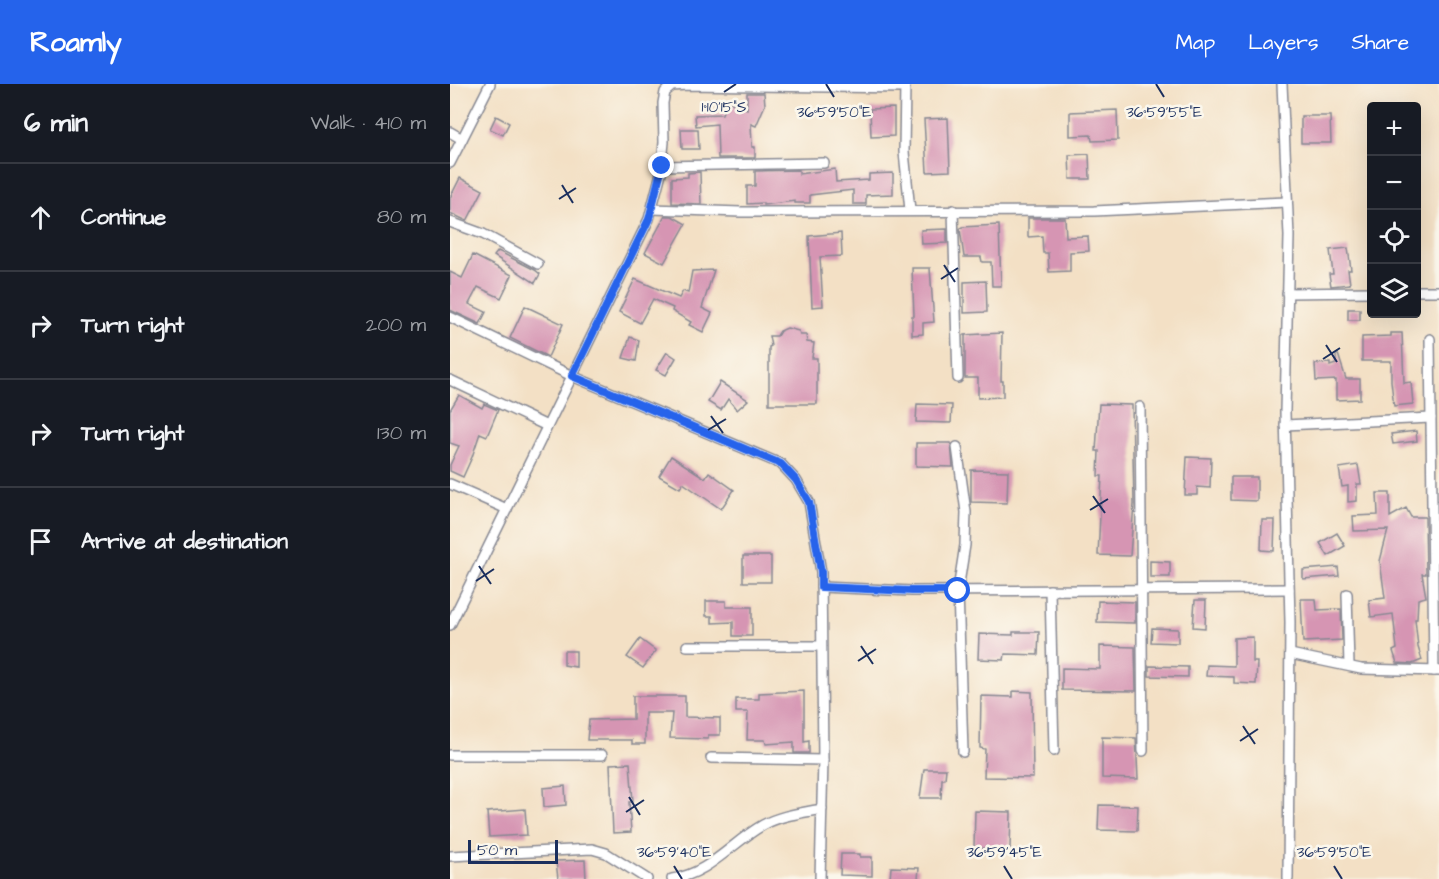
<!DOCTYPE html>
<meta charset="utf-8">
<style>
body{margin:0;font-family:"Architects Daughter",sans-serif;background:#242831;color:#f1f3f6}
.controls{position:absolute;right:18px;top:18px;display:grid;overflow:hidden;border-radius:6px;box-shadow:0 6px 24px #0002}
.controls button{width:54px;height:54px;display:grid;place-items:center;padding:0;border:0;border-bottom:2px solid #363941;background:#171b24;color:#f1f3f6;font:30px sans-serif}
.scale{position:absolute;left:18px;bottom:15px;width:90px;box-sizing:border-box;padding-left:6px;border:3px solid #1b2f5e;border-top:0;font-size:16px;line-height:21px;white-space:nowrap;color:#1b2f5e;-webkit-text-stroke:4px #fbf7ec;paint-order:stroke}
.stop{position:absolute;width:18px;height:18px;margin:-14px;border:4px solid #2563eb;border-radius:50%;background:#fff}
.stop.end{background:#2563eb;border-color:#fff;box-shadow:0 2px 6px #0008}
.list{margin:0;padding:0;list-style:none}
h2{display:flex;justify-content:space-between;align-items:center;height:78px;margin:0;padding:0 24px;font-size:26px}
h2 small{font-size:20px;font-weight:400;color:#9ea1a6}
.list li{display:grid;grid-template-columns:39px 1fr auto;gap:18px;align-items:center;box-sizing:border-box;height:108px;padding:0 24px;border-top:2px solid #363941}
.list b{display:block;font-size:22px;white-space:nowrap}
.list em{font-size:20px;font-style:normal;color:#9ea1a6}
.icon{flex:none;width:33px;height:33px;fill:none;stroke:currentColor;stroke-width:2;stroke-linecap:round;stroke-linejoin:round}
.map{position:relative;flex:none;width:989px;height:795px;overflow:hidden}
header{display:flex;align-items:center;gap:36px;box-sizing:border-box;height:84px;padding:0 30px;background:#2563eb;color:#fff}
header strong{font-size:28px}
nav{display:flex;gap:33px;margin-inline-start:auto;font-size:21px}
main{display:flex}
aside{flex:1;background:#171b24}
.map>svg:first-child{display:block}
</style>
<header>
<strong>Roamly</strong>
<nav><a>Map</a><a>Layers</a><a>Share</a></nav>
</header>
<main>
<aside>
<h2>6 min<small>Walk · 410 m</small></h2>
<ul class="list">
<li><svg class="icon" aria-label="ahead" viewBox="0 0 24 24"><path d="M12 20V5M6 11l6-6 6 6"/></svg><div><b>Continue</b></div><em>80 m</em></li>
<li><svg class="icon" aria-label="right" viewBox="0 0 24 24"><path d="M7 20v-9h11M14 6l5 5-5 5"/></svg><div><b>Turn right</b></div><em>200 m</em></li>
<li><svg class="icon" aria-label="right" viewBox="0 0 24 24"><path d="M7 20v-9h11M14 6l5 5-5 5"/></svg><div><b>Turn right</b></div><em>130 m</em></li>
<li><svg class="icon" aria-label="arrive" viewBox="0 0 24 24"><path d="M6 21V4h12l-3 4 3 4H6"/></svg><div><b>Arrive at destination</b></div></li>
</ul>
</aside>
<div class="map">
<svg width="989" height="795" viewBox="0 0 989 795">
<rect width="100%" height="100%" fill="#fbf7ec"/>
<filter id="ink" filterUnits="userSpaceOnUse"><feTurbulence type="fractalNoise" baseFrequency=".0167" numOctaves="2"/><feDisplacementMap in="SourceGraphic" scale="12" xChannelSelector="R" yChannelSelector="G"/><feConvolveMatrix kernelMatrix="1 2 1 2 8 2 1 2 1" color-interpolation-filters="sRGB"/></filter>
<filter id="wash" filterUnits="userSpaceOnUse"><feTurbulence type="fractalNoise" baseFrequency=".008" numOctaves="4" result="noise"/><feDisplacementMap in="SourceGraphic" scale="24" xChannelSelector="R" yChannelSelector="G"/><feGaussianBlur stdDeviation="1.35" result="paint"/><feColorMatrix in="noise" values="0 0 0 0 0 0 0 0 0 0 0 0 0 0 0 0 0 1.4 0 .05"/><feComposite in="paint" operator="in"/></filter>
<g filter="url(#wash)">
<rect width="100%" height="100%" fill="#f3e0c5"/>
<g id="blocks">
<g fill="#d695b3">
<path d="M297 9H314L315 21 306 42 301 40 302 63H305V74H268L267 40 246 42 245 31 272 30 277 17 297 25Z"/>
<path d="M444 24V52L421 53 420 25Z"/>
<path d="M667 26 668 56 642 57 641 51 620 52V28Z"/>
<path d="M46 32 59 39 53 51 40 45Z"/>
<path d="M851 32H880L881 59H851Z"/>
<path d="M498 34 500 87 477 88 474 35Z"/>
<path d="M231 45H248L249 65H232Z"/>
<path d="M639 70 640 95H620L619 71Z"/>
<path d="M385 85 386 98 419 96V90L443 89V110L416 111V120H403V106L360 111V119H345V117L313 121V119L297 120V102H305V87L349 86V90Z"/>
<path d="M250 88 251 120 222 119V94L238 93V89Z"/>
<path d="M10 94 33 106 17 137 0 129V114Z"/>
<path d="M215 132H222L236 140 214 179 195 169Z"/>
<path d="M578 134H615L616 153 638 152 639 167 620 168V187L599 188 598 169H593L592 152 578 153Z"/>
<path d="M549 141 551 202H542L541 178H532L531 173H514L510 145 512 143Z"/>
<path d="M497 145V159L472 160 471 146Z"/>
<path d="M391 149 392 172 370 173 373 222 362 223 359 152Z"/>
<path d="M898 164 901 186H898L900 200 881 202 879 190H883L880 166Z"/>
<path d="M48 167 85 186 90 190 85 199 44 172Z"/>
<path d="M23 171 62 191 51 214 28 203 19 220 36 228 30 240 0 226V188L12 194Z"/>
<path d="M462 184H480L484 238 473 239V250L462 251V232H464Z"/>
<path d="M264 186 252 224 262 229 253 248 239 241 241 238 222 227 223 224 203 215 190 239 169 228 185 195 229 214 233 207 238 209 242 187Z"/>
<path d="M536 197 537 228 514 229V198Z"/>
<path d="M75 222 113 240 98 273 60 254Z"/>
<rect x="898" y="225" width="12" height="11"/>
<path d="M337 244 349 247 350 251H356L357 258 364 259 362 274H367V320H319V263L321 262 319 252H327L330 247Z"/>
<path d="M552 249 551 297H553V313L528 314V294H515V251Z"/>
<path d="M941 249H952L954 299 961 298 963 320 944 322 941 297V277H912V253L941 252Z"/>
<path d="M180 253 189 256 186 277 173 274Z"/>
<path d="M217 268 226 274 216 291 206 286Z"/>
<path d="M888 270 896 295H910V315L886 316V296L866 297 865 280 880 279V282L886 280V271Z"/>
<path d="M270 298 298 316 287 326 278 315 271 326 258 318Z"/>
<path d="M9 311 32 324 34 320 48 326 37 352 30 349 22 373 13 393 0 387V381L9 362 0 359V326Z"/>
<path d="M467 320 502 321 501 339 466 338Z"/>
<path d="M649 320 682 321 684 420 680 472 648 471 652 392H648L649 367H646Z"/>
<path d="M966 347 967 357 943 360 941 350Z"/>
<path d="M466 359H501L503 383 466 382Z"/>
<path d="M221 372 255 394 259 388 284 406 271 425 233 399 230 404 209 392Z"/>
<path d="M737 373 761 374 760 404 747 403V411H735Z"/>
<path d="M908 381 911 400H907V417L898 418V402L892 403 889 384Z"/>
<path d="M521 386 558 387 557 419 521 418Z"/>
<path d="M781 393H807V417L781 416Z"/>
<path d="M927 409H940V433L956 424 961 433H975L976 490H972L976 513 968 515 967 535H965L968 563 972 576 962 580 947 579 943 567 947 565 943 530 921 533 919 516 935 514 930 477 938 446 904 447 903 432 928 431Z"/>
<path d="M812 436H825L824 467 811 466Z"/>
<path d="M887 449 895 462 878 472 870 459Z"/>
<rect x="293" y="472" width="28" height="26"/>
<path d="M700 477 720 478V493H700Z"/>
<path d="M888 483 889 492 853 495V486Z"/>
<path d="M851 515H866L867 526 891 525 892 556 853 558Z"/>
<path d="M745 516H756L755 544 743 543Z"/>
<path d="M256 517H276V523H302V552H283V538L262 539V532H256Z"/>
<path d="M648 517 685 518V539L647 538Z"/>
<path d="M702 544 728 545V559L701 558Z"/>
<path d="M563 548H589L588 571 555 570 554 576 528 575 529 550 563 551Z"/>
<path d="M803 553V578H807L806 600 784 599V593L756 592 757 581 784 582V554Z"/>
<path d="M190 555 206 567 193 584 177 573Z"/>
<path d="M650 562 685 563 686 607 612 606V584L650 585Z"/>
<path d="M114 567H126V583L114 581Z"/>
<path d="M699 582 738 583V593L699 592Z"/>
<path d="M354 607V658L359 657V669H344V658L316 660 315 656H297L298 628H286V615H309V609Z"/>
<path d="M563 607 582 608 583 694 534 693 535 665 530 664 531 612 563 613Z"/>
<path d="M183 612H235V633L270 634V651H258V655L220 654 222 629H195V660H182V656H137L139 636 183 635Z"/>
<path d="M652 653 686 654 688 695 652 694Z"/>
<path d="M180 679 183 718H179L181 748 163 749 160 680Z"/>
<path d="M474 685H496L495 695H492L491 714H470Z"/>
<path d="M115 702 116 721 94 723 93 704Z"/>
<path d="M649 721 688 722 687 747 648 746Z"/>
<path d="M75 725 77 751 39 753 37 728Z"/>
<path d="M525 727 561 728 560 765 524 764Z"/>
<path d="M391 770H410V773H422V792L390 791Z"/>
<path d="M135 776 136 795H108L106 777Z"/>
<path d="M441 783 469 784 468 795H440Z"/>
</g>
</g>
</g>
<g filter="url(#ink)">
<use href="#blocks" fill-opacity="0" stroke="#878892" stroke-width="1.5"/>
<g fill="none" stroke-linecap="round" stroke-linejoin="round">
<defs>
<g id="street">
<path d="M455 0 454 68 460 126"/>
<path d="M832 0 839 152 835 328 840 538 838 795"/>
<path d="M0 48 12 55"/>
<path d="M0 79 40 0"/>
<path d="M212 82 374 79"/>
<path d="M202 125 291 128 644 127 837 118"/>
<path d="M503 126 508 294"/>
<path d="M0 138 33 150 88 180"/>
<path d="M966 207H989"/>
<path d="M837 209 922 208"/>
<path d="M0 233 122 292 331 380 346 396 359 418 371 488 373 676 370 795"/>
<path d="M980 255 984 587"/>
<path d="M0 296 97 342"/>
<path d="M690 323 693 667"/>
<path d="M835 341 981 334"/>
<path d="M507 363 516 428 515 461 508 506 513 668"/>
<path d="M0 400 57 425"/>
<path d="M371 503 462 507 839 505"/>
<path d="M600 506 604 667"/>
<path d="M897 510 899 582"/>
<path d="M0 541 199 135 211 89 214 58 213 19 215 8 222 2 238 1 454 4"/>
<path d="M237 562H371"/>
<path d="M840 570 911 585 989 587"/>
<path d="M0 671H152"/>
<path d="M261 674 373 676"/>
<path d="M0 772 142 765 156 769 197 795"/>
<path d="M222 795C259 790 281 759 313 741 331 731 352 729 372 725"/>
</g>
</defs>
<use href="#street" stroke="#878892" stroke-width="12"/>
<use href="#street" stroke="#fff" stroke-width="9"/>
</g>
</g>
<g fill="none" stroke-linecap="round" stroke-linejoin="round" filter="url(#ink)">
<path stroke="#2563eb" stroke-width="8" d="M212 82 199 135 122 292 331 380 346 396 359 418 371 488V503L462 507H508"/>
</g>
<path fill="none" stroke="#1b2f5e" stroke-width="2" d="M376 0 384 13M706 0 714 13M274 8 286 0M112 101 123 119M109 115 126 104M494 181 505 198M491 195 508 184M876 261 887 278M873 275 890 264M261 332 273 349M258 346 276 335M643 412 655 429M640 426 658 415M29 482 41 500M26 497 44 485M411 562 423 580M408 577 426 565M793 642 805 660M790 657 808 645M179 713 190 731M176 728 194 716M224 782 232 795M554 782 562 795M884 782 892 795"/>
<g font-size="15" text-anchor="middle" fill="#1b2f5e" stroke="#fbf7ec" stroke-width="5" stroke-linejoin="round" paint-order="stroke">
<text x="274" y="28">1°10'15"S</text>
<text x="384" y="33">36°59'50"E</text>
<text x="714" y="33">36°59'55"E</text>
<text x="224" y="773">36°59'40"E</text>
<text x="554" y="773">36°59'45"E</text>
<text x="884" y="773">36°59'50"E</text>
</g>
</svg>
<div class="controls">
<button>+</button>
<button>−</button>
<button><svg class="icon" aria-label="locate" viewBox="0 0 24 24"><circle cx="12" cy="12" r="6"/><path d="M12 2v4M12 18v4M2 12h4M18 12h4"/></svg></button>
<button><svg class="icon" aria-label="layers" viewBox="0 0 24 24"><path d="M12 4l9 5-9 5-9-5zM3 14l9 5 9-5"/></svg></button>
</div>
<div class="scale">50 m</div>
<div class="stop" style="left:508px;top:507px"></div>
<div class="stop end" style="left:212px;top:82px"></div>
</div>
</main>
